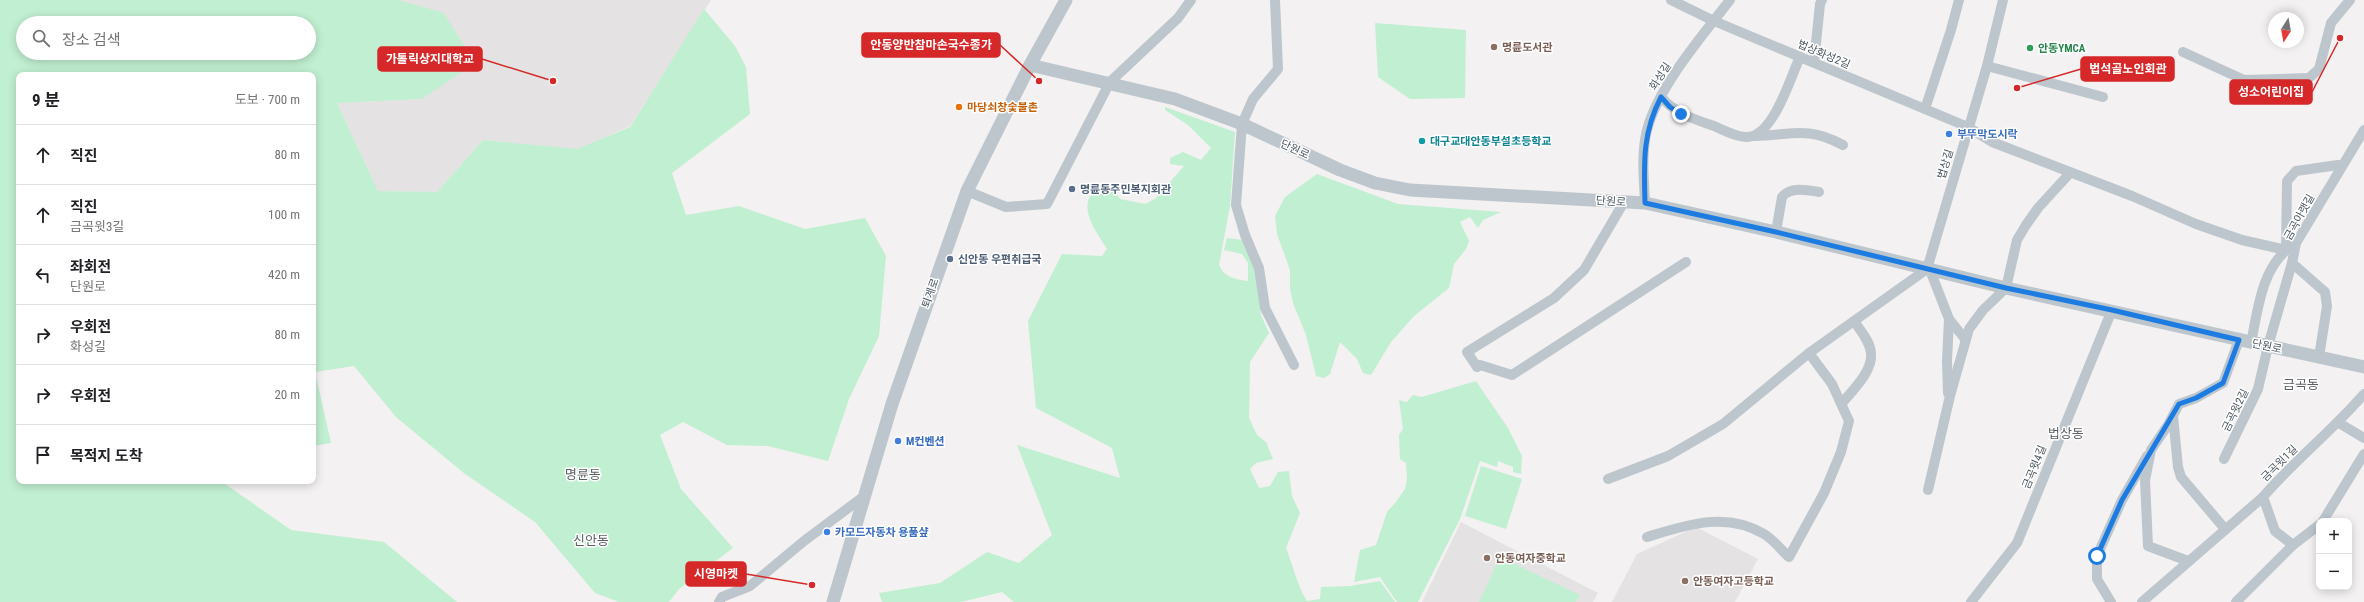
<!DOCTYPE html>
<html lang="ko">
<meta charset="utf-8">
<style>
body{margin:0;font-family:"Roboto Condensed","Noto Sans KR",sans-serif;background:#f6f6f6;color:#202124}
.controls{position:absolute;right:12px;bottom:12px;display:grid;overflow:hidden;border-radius:8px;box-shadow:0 2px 10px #0003}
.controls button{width:36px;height:36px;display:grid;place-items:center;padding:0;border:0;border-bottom:1px solid #e0e0e0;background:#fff;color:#202124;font:20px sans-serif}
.compass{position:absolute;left:2268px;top:12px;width:36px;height:36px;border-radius:50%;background:#fff;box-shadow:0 2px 10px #0003;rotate:191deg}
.stop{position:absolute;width:12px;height:12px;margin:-9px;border:3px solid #1c7ce2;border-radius:50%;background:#fff}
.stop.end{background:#1c7ce2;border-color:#fff;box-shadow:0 1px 4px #0008}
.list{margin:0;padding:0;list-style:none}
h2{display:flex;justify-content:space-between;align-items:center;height:52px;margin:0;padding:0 16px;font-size:17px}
h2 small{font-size:13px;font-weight:400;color:#757577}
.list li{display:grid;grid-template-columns:26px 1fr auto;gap:12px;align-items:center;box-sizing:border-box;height:60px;padding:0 16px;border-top:1px solid #e0e0e0}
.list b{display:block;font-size:15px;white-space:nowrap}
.list p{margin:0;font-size:13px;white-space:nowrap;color:#757577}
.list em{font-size:13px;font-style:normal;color:#757577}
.icon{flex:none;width:22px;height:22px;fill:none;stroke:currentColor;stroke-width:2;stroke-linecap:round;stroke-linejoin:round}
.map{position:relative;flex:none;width:2364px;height:602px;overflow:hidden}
.search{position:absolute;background:#fff;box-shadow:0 2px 10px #0003;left:16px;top:16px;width:300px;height:44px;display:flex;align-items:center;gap:10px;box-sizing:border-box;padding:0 14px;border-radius:22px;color:#757577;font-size:15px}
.panel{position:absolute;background:#fff;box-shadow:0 2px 10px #0003;left:16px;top:72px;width:300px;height:412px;border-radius:8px}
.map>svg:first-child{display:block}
</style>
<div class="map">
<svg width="2364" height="602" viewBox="0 0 2364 602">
<rect width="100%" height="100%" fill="#f3f1f1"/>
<g fill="#e4e2e3">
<path d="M398 0H711L630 126 577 150 483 140 437 192 378 191 337 103 422 99Z"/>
<path d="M1461 522 1598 593 1593 602H1422Z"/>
<path d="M1696 527 1758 559 1735 602H1612L1637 554Z"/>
</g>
<g fill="#c1efd1" fill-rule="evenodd">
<path d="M0 0H398L444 13 475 63 422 99 337 103 378 191 437 192 483 140 577 149 630 127 704 9 735 46 746 67 750 114 672 173 686 215 739 206 805 229 865 218 886 256 879 336 849 399 828 461 768 446 727 445 683 422 660 435 681 489 733 548 679 589 669 602H619L595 593 535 522 465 474 396 417 354 366 315 372 331 443 313 446V75H19V481H229L225 484 291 530 384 542 457 602H0ZM23 23H309V53H23Z"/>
<path d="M1375 23 1466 30 1465 98 1410 99 1378 77Z"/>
<path d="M1165 107 1235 132 1230 206 1219 265C1225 278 1235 279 1248 281V263L1242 254 1224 250 1227 238 1243 240 1255 268 1261 315 1269 333 1250 362 1249 418 1257 435 1266 442 1273 459 1256 463 1250 469 1259 488 1270 486 1278 472 1289 471 1292 496 1300 513 1286 548C1294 568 1296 583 1307 601L1320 599 1321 587 1350 586 1380 581 1395 602H1014L1002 592 961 602H882L879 593 940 583 987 552 1019 563 1052 535 1017 445 1120 478 1112 448 1036 408 1028 321 1062 254 1102 256 1107 249C1098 234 1075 206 1096 190 1100 187 1106 186 1110 184L1120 199 1146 204 1156 198 1184 166 1170 164V158L1183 152 1201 160 1211 148 1188 125 1165 110Z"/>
<path d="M1317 174 1398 204 1501 212 1483 220 1478 228 1470 217 1460 222 1469 241 1466 249 1454 264 1449 288 1414 316 1391 342 1371 375 1363 373 1357 359 1340 342 1330 374 1324 378 1316 376 1306 335 1293 303 1290 289V270L1277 234 1275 216 1285 197Z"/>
<path d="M1476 381 1508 428 1522 456 1521 474 1513 472V467L1498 461 1497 467 1480 461 1460 519 1418 602H1397L1380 577 1354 582 1360 550 1376 545 1387 512 1396 502 1405 489 1407 479 1406 463 1400 459 1399 435 1403 429 1399 400 1407 402 1413 395 1422 397Z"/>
<path d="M1481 466 1522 479 1506 529 1465 516Z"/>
<path d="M1500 557 1580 595 1576 602H1479Z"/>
</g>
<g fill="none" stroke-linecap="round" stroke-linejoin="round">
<g stroke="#bdc6cd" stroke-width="10">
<path d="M1275 0 1278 69 1253 99 1242 124 1236 205 1245 235 1259 268 1265 308 1294 365"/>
<path d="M1671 0 1714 21 1968 127 1992 142 2132 196 2196 224 2242 240 2286 250 2287 181 2296 171 2338 165"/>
<path d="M2183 52 2244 80 2309 78 2319 69 2331 23 2350 0"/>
<path d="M1814 62 1820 4 1822 0"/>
<path d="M1987 66 2103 97"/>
<path d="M1661 97C1675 113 1693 119 1714 126 1723 130 1735 137 1746 137 1773 138 1790 78 1800 57"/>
<path d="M1925 109 1951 30 1959 0"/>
<path d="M1755 136C1793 135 1807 126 1843 145"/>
<path d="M967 191 1006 207 1047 204 1110 82 1178 18 1191 0"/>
<path d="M1624 202 1584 270 1554 298 1467 352 1477 367 1480 365 1512 375 1686 262"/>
<path d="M1645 203C1644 179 1641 154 1647 130 1658 87 1702 36 1730 0"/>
<path d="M1776 232 1782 197C1790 186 1808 190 1819 192"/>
<path d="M2292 263 2325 292 2327 306 2319 357"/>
<path d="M1930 270 1949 319 1965 339"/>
<path d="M2251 343C2258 310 2261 269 2290 247"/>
<path d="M1948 393 1947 361 1949 319"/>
<path d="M1842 403C1853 390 1873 371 1871 353 1870 341 1860 330 1854 321"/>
<path d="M2173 416 2178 467 2181 477 2225 529"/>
<path d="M2339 423 2364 438"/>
<path d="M2224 459 2258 389 2268 346 2292 263 2296 243 2364 130"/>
<path d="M1608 479 1668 456 1723 424 1809 353 1927 269 1987 66 2003 0"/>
<path d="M1928 490 1950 396 1969 329 1983 310 2006 288 2017 240 2026 225 2038 208 2070 173"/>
<path d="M2323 521 2364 454"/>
<path d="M1647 537C1686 525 1726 511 1764 534 1773 539 1781 550 1789 557L1824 493 1841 452 1849 421 1832 384 1809 353"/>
<path d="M2293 545 2319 525"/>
<path d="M2188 561 2148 546 2145 480 2151 450 2168 425 2179 404 2196 398 2223 383 2239 340"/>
<path d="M719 602 722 597 750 586 804 541 863 497"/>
<path d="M1971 602 2017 543 2112 310"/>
<path d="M2111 602 2097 579V556L2122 500 2147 456"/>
<path d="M2142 602 2263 497"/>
<path d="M2236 602 2293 545 2275 531 2263 497C2294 461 2332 431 2364 394"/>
</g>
<g stroke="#bdc6cd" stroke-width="13">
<path d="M1030 65 1175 99 1242 124 1340 170 1375 183 1410 190 1645 203 1776 232 2006 288 2364 367"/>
<path d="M833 602 892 404 967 191 1030 65 1066 0"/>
</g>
</g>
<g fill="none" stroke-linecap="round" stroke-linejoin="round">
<path stroke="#1c7ce2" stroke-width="5" d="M1681 114 1670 107 1661 97C1642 134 1644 163 1645 203L1776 232 2006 288 2112 310 2239 340 2223 383 2196 398 2179 404 2122 500 2097 556"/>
</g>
<g fill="#8d6e63" stroke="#fff" stroke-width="1.5">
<circle cx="1494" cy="47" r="4"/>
<circle cx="1487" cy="558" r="4"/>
<circle cx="1685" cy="581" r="4"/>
</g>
<circle fill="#2e9e5b" stroke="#fff" stroke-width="1.5" cx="2030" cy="48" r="4"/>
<circle fill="#e8710a" stroke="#fff" stroke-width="1.5" cx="959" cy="107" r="4"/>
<g fill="#3f7fe0" stroke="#fff" stroke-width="1.5">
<circle cx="1949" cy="134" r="4"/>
<circle cx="898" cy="441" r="4"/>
<circle cx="827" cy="532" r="4"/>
</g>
<circle fill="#0f9aa8" stroke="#fff" stroke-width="1.5" cx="1422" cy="141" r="4"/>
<g fill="#5c6f8a" stroke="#fff" stroke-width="1.5">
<circle cx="1072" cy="189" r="4"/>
<circle cx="950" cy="259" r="4"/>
</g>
<g text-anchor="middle" stroke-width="3" stroke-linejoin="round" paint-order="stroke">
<g font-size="11" font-weight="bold" fill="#785e54" stroke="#fff" text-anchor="start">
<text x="1502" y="51">명륜도서관</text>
<text x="1495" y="562">안동여자중학교</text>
<text x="1693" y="585">안동여자고등학교</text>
</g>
<g font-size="11" font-weight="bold" fill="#27864d" stroke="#fff" text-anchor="start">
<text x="2038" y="52">안동YMCA</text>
</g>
<g font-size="11" fill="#49555e" stroke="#fff">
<text transform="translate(1824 54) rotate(23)" y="4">법상화성2길</text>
<text transform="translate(1660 76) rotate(-57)" y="4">화성길</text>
<text transform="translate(1295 149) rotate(25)" y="4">단원로</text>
<text transform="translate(1945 164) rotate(-73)" y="4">법상길</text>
<text transform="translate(1611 201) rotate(4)" y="4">단원로</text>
<text transform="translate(2299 217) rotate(-61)" y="4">금곡아랫길</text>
<text transform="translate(930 293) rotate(-71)" y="4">퇴계로</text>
<text transform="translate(2267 346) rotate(12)" y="4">단원로</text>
<text transform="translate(2235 410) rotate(-64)" y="4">금곡윗2길</text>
<text transform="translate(2279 463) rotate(-45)" y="4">금곡윗1길</text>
<text transform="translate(2034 467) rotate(-68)" y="4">금곡윗4길</text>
</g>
<g font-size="11" font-weight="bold" fill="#c56008" stroke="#fff" text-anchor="start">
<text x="967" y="111">마당쇠창숯불촌</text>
</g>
<g font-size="11" font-weight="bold" fill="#366cbe" stroke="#fff" text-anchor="start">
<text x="1957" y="138">부뚜막도시락</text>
<text x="906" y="445">M컨벤션</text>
<text x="835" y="536">카모드자동차 용품샾</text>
</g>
<g font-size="11" font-weight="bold" fill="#0d838f" stroke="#fff" text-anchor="start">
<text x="1430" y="145">대구교대안동부설초등학교</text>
</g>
<g font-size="11" font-weight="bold" fill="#4e5e75" stroke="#fff" text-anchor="start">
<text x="1080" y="193">명륜동주민복지회관</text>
<text x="958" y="263">신안동 우편취급국</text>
</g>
<g font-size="13" fill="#5d6166" stroke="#fff">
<text x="2301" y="389">금곡동</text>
<text x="2066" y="438">법상동</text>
<text x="583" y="479">명륜동</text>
<text x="591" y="545">신안동</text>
</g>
</g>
<path fill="none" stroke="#d62828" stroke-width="1.5" d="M1039 81L1000 45M553 81L482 59M2017 88L2081 69M2340 38L2312 92M812 585L746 574"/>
<g fill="#d62828" stroke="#fff" stroke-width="1.5">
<circle cx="1039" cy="81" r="4"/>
<circle cx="553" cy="81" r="4"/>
<circle cx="2017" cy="88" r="4"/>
<circle cx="2340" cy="38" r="4"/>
<circle cx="812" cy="585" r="4"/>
</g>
<g fill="#d62828" stroke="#d62828" stroke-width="1.5">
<rect x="862" y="33" width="138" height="24" rx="4"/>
<rect x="378" y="47" width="104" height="24" rx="4"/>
<rect x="2081" y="57" width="93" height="24" rx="4"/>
<rect x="2230" y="80" width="82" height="24" rx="4"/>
<rect x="686" y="562" width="60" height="24" rx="4"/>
</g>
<g font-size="12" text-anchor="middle" font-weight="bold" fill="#fff">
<text x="931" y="49">안동양반참마손국수종가</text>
<text x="430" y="63">가톨릭상지대학교</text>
<text x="2128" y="73">법석골노인회관</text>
<text x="2271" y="96">성소어린이집</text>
<text x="716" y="578">시영마켓</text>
</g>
</svg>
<div class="controls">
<button>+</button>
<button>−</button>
</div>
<svg class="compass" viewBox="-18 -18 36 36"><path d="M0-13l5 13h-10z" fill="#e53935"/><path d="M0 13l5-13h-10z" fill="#757577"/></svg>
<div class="stop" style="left:2097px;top:556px"></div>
<div class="stop end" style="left:1681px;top:114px"></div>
<div class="search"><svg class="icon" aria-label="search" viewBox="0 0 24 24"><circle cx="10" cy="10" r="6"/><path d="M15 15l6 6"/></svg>장소 검색</div>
<section class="panel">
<h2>9 분<small>도보 · 700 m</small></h2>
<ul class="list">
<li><svg class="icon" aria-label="ahead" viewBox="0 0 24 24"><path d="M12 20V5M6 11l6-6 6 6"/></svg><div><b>직진</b></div><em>80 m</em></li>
<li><svg class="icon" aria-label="ahead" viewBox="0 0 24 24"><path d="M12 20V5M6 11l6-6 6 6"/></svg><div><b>직진</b><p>금곡윗3길</p></div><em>100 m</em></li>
<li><svg class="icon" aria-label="left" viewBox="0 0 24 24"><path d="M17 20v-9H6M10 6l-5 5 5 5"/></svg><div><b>좌회전</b><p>단원로</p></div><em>420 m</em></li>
<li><svg class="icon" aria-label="right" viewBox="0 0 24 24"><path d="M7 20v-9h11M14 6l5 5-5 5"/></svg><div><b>우회전</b><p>화성길</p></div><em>80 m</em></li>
<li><svg class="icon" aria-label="right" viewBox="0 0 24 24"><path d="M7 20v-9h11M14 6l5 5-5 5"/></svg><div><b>우회전</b></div><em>20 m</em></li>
<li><svg class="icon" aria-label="arrive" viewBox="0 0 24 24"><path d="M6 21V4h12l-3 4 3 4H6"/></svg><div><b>목적지 도착</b></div></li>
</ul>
</section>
</div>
